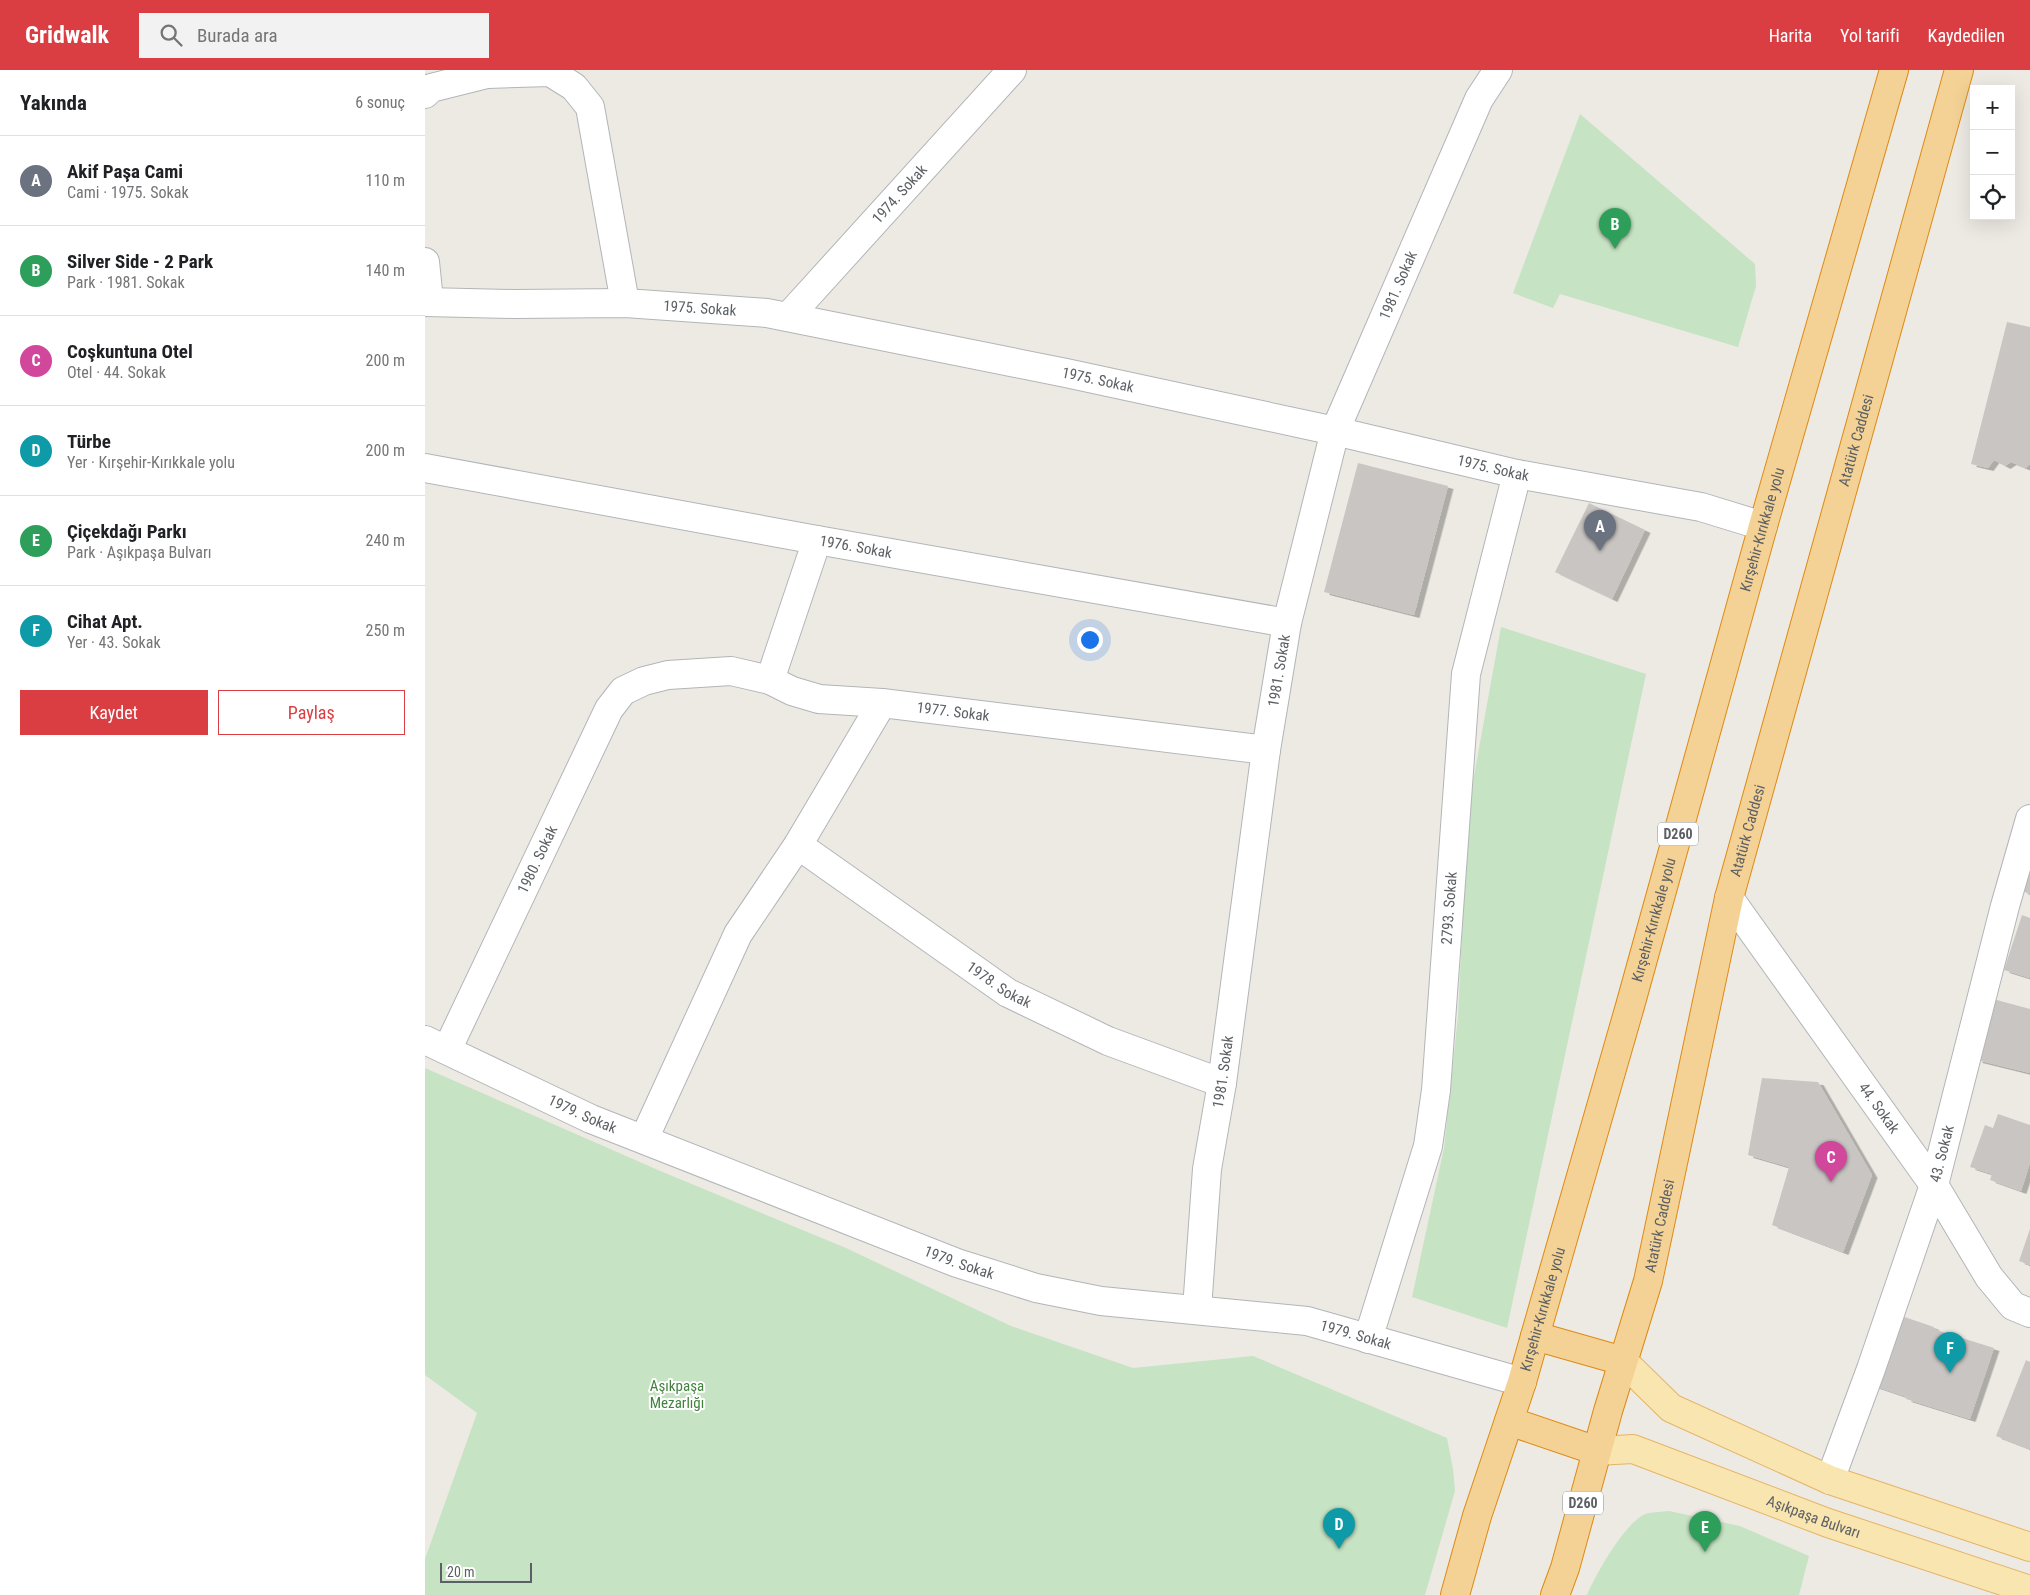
<!DOCTYPE html>
<html lang="tr">
<meta charset="utf-8">
<style>
body{margin:0;font-family:"Roboto Condensed",sans-serif;background:#f2f2f2;color:#202124}
.controls{position:absolute;right:15px;top:15px;display:grid;overflow:hidden;border-radius:0px;box-shadow:0 5px 20px #0002}
.controls button{width:45px;height:45px;display:grid;place-items:center;padding:0;border:0;border-bottom:1px solid #e0e0e0;background:#fff;color:#202124;font:25px sans-serif}
.scale{position:absolute;left:15px;bottom:12px;width:92px;box-sizing:border-box;padding-left:5px;border:2px solid #5c6064;border-top:0;font-size:14px;line-height:18px;white-space:nowrap;color:#5c6064;-webkit-text-stroke:4px #fff;paint-order:stroke}
.you{position:absolute;left:664px;top:569px;width:18px;height:18px;margin:-12px;border:4px solid #fff;border-radius:50%;background:#1a73e8;box-shadow:0 0 0 8px #1a73e833}
.badge{display:grid;place-items:center;width:32px;height:32px;border-radius:50%;background:#da3e42;color:#fff;font-size:16px;font-weight:700}
.pin{position:absolute;translate:-50% -41px;filter:drop-shadow(0 1px 2px #0008)}
.pin::after{content:'';position:absolute;top:26px;width:18px;height:15px;background:inherit;clip-path:polygon(0 0,100% 0,50% 100%)}
.list{margin:0;padding:0;list-style:none}
h2{display:flex;justify-content:space-between;align-items:center;height:65px;margin:0;padding:0 20px;font-size:21px}
h2 small{font-size:16px;font-weight:400;color:#757577}
.list li{display:grid;grid-template-columns:32px 1fr auto;gap:15px;align-items:center;box-sizing:border-box;height:90px;padding:0 20px;border-top:1px solid #e0e0e0}
.list b{display:block;font-size:19px;white-space:nowrap}
.list p{margin:0;font-size:16px;white-space:nowrap;color:#757577}
.list em{font-size:16px;font-style:normal;color:#757577}
.actions{display:flex;gap:10px;padding:15px 20px}
.actions a{flex:1;padding:11px 0;border:1px solid #da3e42;border-radius:0px;text-align:center;font-size:18px;color:#da3e42}
.actions .main{background:#da3e42;color:#fff}
.icon{flex:none;width:28px;height:28px;fill:none;stroke:currentColor;stroke-width:2;stroke-linecap:round;stroke-linejoin:round}
.map{position:relative;flex:none;width:1605px;height:1525px;overflow:hidden}
header{display:flex;align-items:center;gap:30px;box-sizing:border-box;height:70px;padding:0 25px;background:#da3e42;color:#fff}
header strong{font-size:24px}
nav{display:flex;gap:28px;margin-inline-start:auto;font-size:18px}
.search{width:350px;height:45px;background:#f2f2f2;display:flex;align-items:center;gap:12px;box-sizing:border-box;padding:0 18px;border-radius:0px;color:#757577;font-size:19px}
main{display:flex}
aside{flex:1;background:#fff}
.map>svg:first-child{display:block}
</style>
<header>
<strong>Gridwalk</strong>
<div class="search"><svg class="icon" aria-label="search" viewBox="0 0 24 24"><circle cx="10" cy="10" r="6"/><path d="M15 15l6 6"/></svg>Burada ara</div>
<nav><a>Harita</a><a>Yol tarifi</a><a>Kaydedilen</a></nav>
</header>
<main>
<aside>
<h2>Yakında<small>6 sonuç</small></h2>
<ul class="list">
<li><span class="badge" style="background:#6b7280">A</span><div><b>Akif Paşa Cami</b><p>Cami · 1975. Sokak</p></div><em>110 m</em></li>
<li><span class="badge" style="background:#2e9e5b">B</span><div><b>Silver Side - 2 Park</b><p>Park · 1981. Sokak</p></div><em>140 m</em></li>
<li><span class="badge" style="background:#d1479c">C</span><div><b>Coşkuntuna Otel</b><p>Otel · 44. Sokak</p></div><em>200 m</em></li>
<li><span class="badge" style="background:#0f9aa8">D</span><div><b>Türbe</b><p>Yer · Kırşehir-Kırıkkale yolu</p></div><em>200 m</em></li>
<li><span class="badge" style="background:#2e9e5b">E</span><div><b>Çiçekdağı Parkı</b><p>Park · Aşıkpaşa Bulvarı</p></div><em>240 m</em></li>
<li><span class="badge" style="background:#0f9aa8">F</span><div><b>Cihat Apt.</b><p>Yer · 43. Sokak</p></div><em>250 m</em></li>
</ul>
<div class="actions"><a class="main">Kaydet</a><a>Paylaş</a></div>
</aside>
<div class="map">
<svg width="1605" height="1525" viewBox="0 0 1605 1525">
<defs>
<filter id="shadow"><feDropShadow dx="5.5" dy="3" stdDeviation="0" flood-color="#0004"/></filter>
</defs>
<rect width="100%" height="100%" fill="#edeae4"/>
<g fill="#c6e3c3">
<path d="M1155 44 1330 194 1331 216 1313 277 1135 224 1128 238 1088 223Z"/>
<path d="M1076 557 1221 604 1082 1258 987 1227 1019 1078 1033 946 1043 739Z"/>
<path d="M0 998 233 1100 421 1178 586 1256 708 1298 828 1286 1022 1368 1028 1399 1030 1421 1000 1525H0V1489L52 1343 0 1305Z"/>
<path d="M1244 1441 1315 1456 1384 1486 1374 1525H1162C1171 1504 1199 1454 1220 1444 1227 1442 1237 1442 1244 1441Z"/>
</g>
<g fill="#c9c5c2" filter="url(#shadow)">
<path d="M1582 252 1605 257V394L1601 398 1586 392 1580 396 1569 390 1563 398 1546 394Z"/>
<path d="M933 393 1023 416 989 545 899 522Z"/>
<path d="M1164 433 1220 460 1187 529 1130 502Z"/>
<path d="M1605 797V824L1597 821Z"/>
<path d="M1597 845 1605 848V908L1579 900Z"/>
<path d="M1568 929 1605 939V1003L1552 990Z"/>
<path d="M1337 1008 1393 1012 1447 1105 1418 1182 1347 1155 1364 1097 1323 1085Z"/>
<path d="M1573 1044 1605 1055V1093L1596 1121 1565 1110 1567 1104 1545 1097 1560 1055 1568 1058Z"/>
<path d="M1605 1159V1195L1594 1191Z"/>
<path d="M1453 1238 1509 1257 1508 1259 1569 1278 1545 1349 1481 1329 1482 1327 1429 1309Z"/>
<path d="M1601 1290 1605 1292V1379L1571 1366Z"/>
</g>
<g fill="none" stroke-linecap="round" stroke-linejoin="round">
<defs>
<g id="minor">
<path d="M55 0 62 4 125 2 149 17 165 37 200 233"/>
<path d="M0 24 6 18 62 4"/>
<path d="M0 192 4 231"/>
<path id="s1" d="M0 232 89 234 200 233 342 243 641 303 910 361 1092 404 1276 437 1338 456"/>
<path id="s2" d="M363 247 587 0"/>
<path id="s3" d="M0 398 392 470 862 553"/>
<path d="M345 610 392 470"/>
<path id="s4" d="M373 775 583 923 683 971 797 1013"/>
<path id="s5" d="M1304 828 1509 1115 1564 1207 1588 1236 1605 1243"/>
<path id="s6" d="M0 970 166 1049 532 1193 611 1218 676 1231 882 1251 1097 1312"/>
<path id="s7" d="M22 980 184 639 198 621 219 611 243 605 306 601 345 610 367 621 394 629 457 633 841 680"/>
<path d="M219 1069 313 864 373 775 457 633"/>
<path id="s8" d="M772 1239 782 1099 797 1013 841 680 862 553 910 361 1054 29 1073 0"/>
<path id="s9" d="M943 1269 1003 1076 1011 1020 1041 604 1092 404"/>
<path id="s10" d="M1405 1410 1446 1299 1509 1115 1580 836 1605 749"/>
</g>
<g id="major">
<path d="M1198 1291 1246 1338 1405 1410 1605 1477"/>
<path id="s11" d="M1172 1381 1208 1379 1403 1453 1605 1520"/>
</g>
<g id="highway">
<path d="M1110 1266 1198 1291"/>
<path d="M1084 1351 1172 1381"/>
<path id="s12" d="M1030 1525 1052 1446 1097 1312 1110 1266 1205 936 1338 456 1469 0"/>
<path id="s13" d="M1130 1525 1140 1498 1183 1341 1223 1211 1304 828 1534 0"/>
</g>
</defs>
<use href="#minor" stroke="#b2b5b8" stroke-width="30"/>
<use href="#major" stroke="#e5b466" stroke-width="30"/>
<use href="#highway" stroke="#de8a14" stroke-width="30"/>
<use href="#minor" stroke="#fff" stroke-width="28"/>
<use href="#major" stroke="#f8e5af" stroke-width="28"/>
<use href="#highway" stroke="#f4d295" stroke-width="28"/>
</g>
<g text-anchor="middle" stroke-width="4" stroke-linejoin="round" paint-order="stroke">
<g fill="#fff" stroke="#8d9092" stroke-width="1">
<rect x="1233" y="752.5" width="40" height="23" rx="4"/>
<rect x="1138" y="1421.5" width="40" height="23" rx="4"/>
</g>
<g font-size="14" font-weight="bold" fill="#5c6064">
<text x="1253" y="769">D260</text>
<text x="1158" y="1438">D260</text>
</g>
<g font-size="15" fill="#5c6064" stroke="#fff">
<text dy="5" stroke="none"><textPath href="#s2" startOffset="166">1974. Sokak</textPath></text>
<text dy="5" stroke="none"><textPath href="#s8" startOffset="1049">1981. Sokak</textPath></text>
<text dy="5" stroke="none"><textPath href="#s1" startOffset="275">1975. Sokak</textPath></text>
<text dy="5" stroke="none"><textPath href="#s1" startOffset="680">1975. Sokak</textPath></text>
<text dy="5" stroke="none"><textPath href="#s13" startOffset="1194">Atatürk Caddesi</textPath></text>
<text dy="5" stroke="none"><textPath href="#s1" startOffset="1085">1975. Sokak</textPath></text>
<text dy="5" stroke="none"><textPath href="#s12" startOffset="1109">Kırşehir-Kırıkkale yolu</textPath></text>
<text dy="5" stroke="none"><textPath href="#s3" startOffset="438">1976. Sokak</textPath></text>
<text dy="5" stroke="none"><textPath href="#s8" startOffset="644">1981. Sokak</textPath></text>
<text dy="5" stroke="none"><textPath href="#s7" startOffset="739">1977. Sokak</textPath></text>
<text dy="5" stroke="none"><textPath href="#s13" startOffset="789">Atatürk Caddesi</textPath></text>
<text dy="5" stroke="none"><textPath href="#s7" startOffset="211">1980. Sokak</textPath></text>
<text dy="5" stroke="none"><textPath href="#s9" startOffset="441">2793. Sokak</textPath></text>
<text dy="5" stroke="none"><textPath href="#s12" startOffset="704">Kırşehir-Kırıkkale yolu</textPath></text>
<text dy="5" stroke="none"><textPath href="#s4" startOffset="245">1978. Sokak</textPath></text>
<text dy="5" stroke="none"><textPath href="#s8" startOffset="239">1981. Sokak</textPath></text>
<text dy="5" stroke="none"><textPath href="#s5" startOffset="258">44. Sokak</textPath></text>
<text dy="5" stroke="none"><textPath href="#s6" startOffset="174">1979. Sokak</textPath></text>
<text dy="5" stroke="none"><textPath href="#s10" startOffset="345">43. Sokak</textPath></text>
<text dy="5" stroke="none"><textPath href="#s13" startOffset="384">Atatürk Caddesi</textPath></text>
<text dy="5" stroke="none"><textPath href="#s6" startOffset="579">1979. Sokak</textPath></text>
<text dy="5" stroke="none"><textPath href="#s12" startOffset="299">Kırşehir-Kırıkkale yolu</textPath></text>
<text dy="5" stroke="none"><textPath href="#s6" startOffset="984">1979. Sokak</textPath></text>
<text dy="5" stroke="none"><textPath href="#s11" startOffset="229">Aşıkpaşa Bulvarı</textPath></text>
</g>
<g font-size="15" fill="#41823d" stroke="#fff">
<text x="252" y="1321">Aşıkpaşa<tspan x="252" dy="17">Mezarlığı</tspan></text>
</g>
</g>
</svg>
<div class="controls">
<button>+</button>
<button>−</button>
<button><svg class="icon" aria-label="locate" viewBox="0 0 24 24"><circle cx="12" cy="12" r="6"/><path d="M12 2v4M12 18v4M2 12h4M18 12h4"/></svg></button>
</div>
<div class="scale">20 m</div>
<div class="you"></div>
<div class="pin badge" style="left:1175px;top:481px;background:#6b7280">A</div>
<div class="pin badge" style="left:1190px;top:179px;background:#2e9e5b">B</div>
<div class="pin badge" style="left:1406px;top:1112px;background:#d1479c">C</div>
<div class="pin badge" style="left:914px;top:1479px;background:#0f9aa8">D</div>
<div class="pin badge" style="left:1280px;top:1482px;background:#2e9e5b">E</div>
<div class="pin badge" style="left:1525px;top:1303px;background:#0f9aa8">F</div>
</div>
</main>
